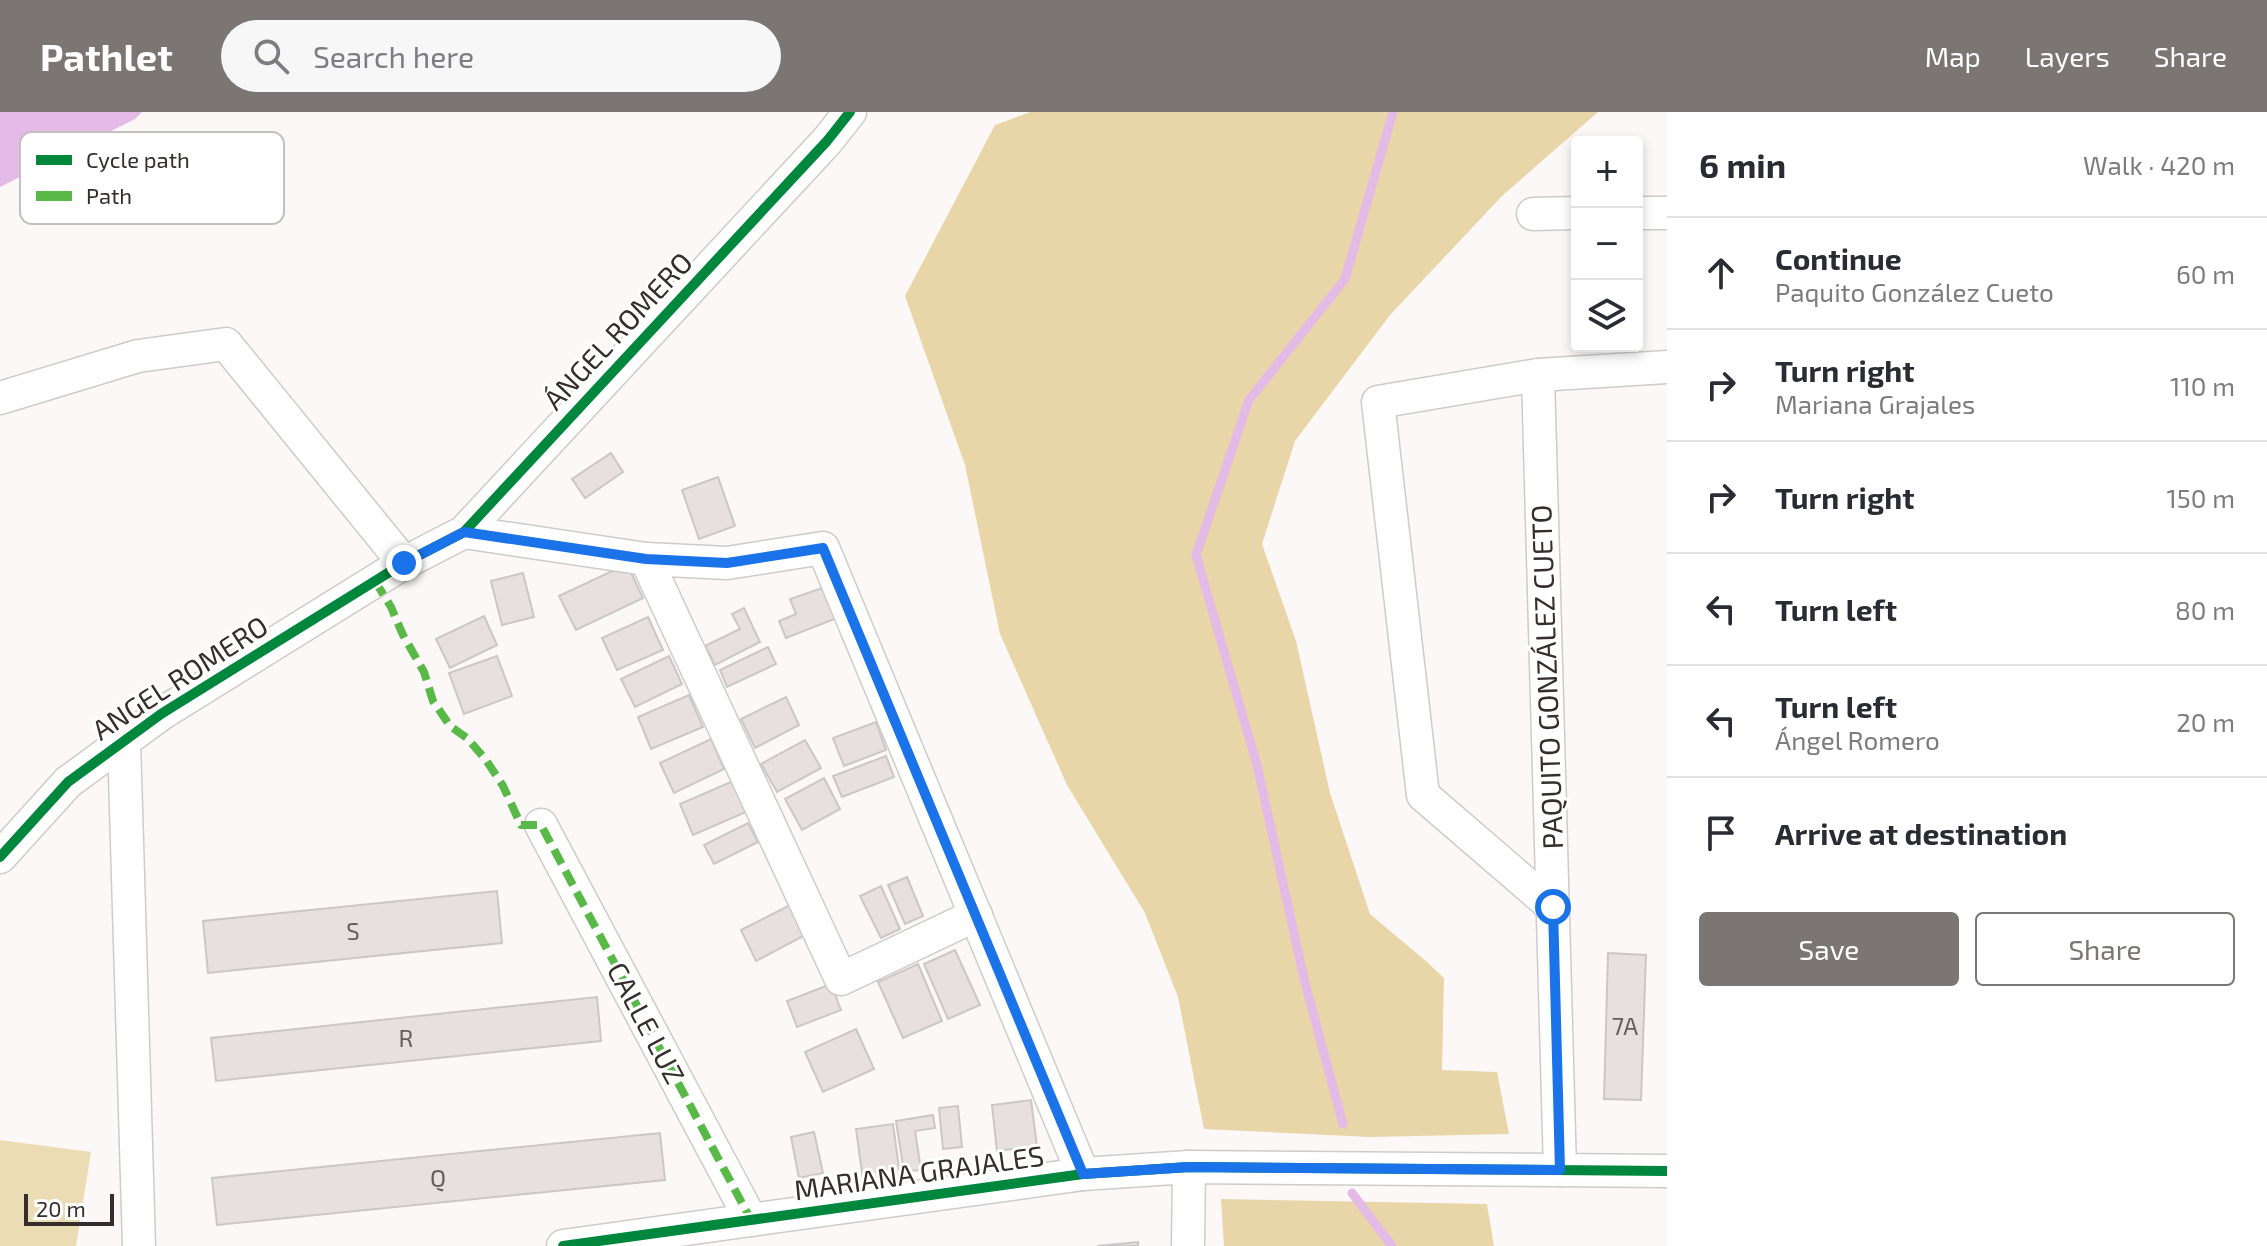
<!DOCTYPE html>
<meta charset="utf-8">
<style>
body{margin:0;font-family:"Exo 2",sans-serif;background:#f7f7f7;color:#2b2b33}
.controls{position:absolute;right:24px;top:24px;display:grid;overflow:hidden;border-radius:8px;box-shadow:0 4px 12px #0003}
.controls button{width:72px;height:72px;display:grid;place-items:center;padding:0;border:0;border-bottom:2px solid #e1e1e2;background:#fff;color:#2b2b33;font:40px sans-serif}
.scale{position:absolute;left:24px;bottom:20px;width:90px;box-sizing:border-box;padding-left:8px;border:4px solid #352e2d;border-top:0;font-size:22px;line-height:28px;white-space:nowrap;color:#352e2d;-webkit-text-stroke:6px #fff;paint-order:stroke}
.stop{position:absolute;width:24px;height:24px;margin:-18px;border:6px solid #1a73e8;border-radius:50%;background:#fff}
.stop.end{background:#1a73e8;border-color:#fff;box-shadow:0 2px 8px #0008}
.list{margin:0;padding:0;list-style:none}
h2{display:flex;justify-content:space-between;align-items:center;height:104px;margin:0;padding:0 32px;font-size:34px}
h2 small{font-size:26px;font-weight:400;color:#7c7c81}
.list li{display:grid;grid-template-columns:52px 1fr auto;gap:24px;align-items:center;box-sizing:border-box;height:112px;padding:0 32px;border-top:2px solid #e1e1e2}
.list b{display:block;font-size:30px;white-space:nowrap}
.list p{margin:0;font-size:26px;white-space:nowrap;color:#7c7c81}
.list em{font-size:26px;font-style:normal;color:#7c7c81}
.actions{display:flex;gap:16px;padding:24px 32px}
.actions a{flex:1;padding:18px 0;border:2px solid #7b7574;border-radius:8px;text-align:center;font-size:28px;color:#7b7574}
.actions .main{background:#7b7574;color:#fff}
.icon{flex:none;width:44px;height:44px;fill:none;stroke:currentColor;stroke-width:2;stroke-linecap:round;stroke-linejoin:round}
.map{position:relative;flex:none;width:1667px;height:1134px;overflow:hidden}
header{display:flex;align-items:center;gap:48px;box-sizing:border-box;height:112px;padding:0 40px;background:#7b7574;color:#fff}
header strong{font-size:38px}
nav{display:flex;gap:44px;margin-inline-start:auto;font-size:28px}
.search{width:560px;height:72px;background:#f7f7f7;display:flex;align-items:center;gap:20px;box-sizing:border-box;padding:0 28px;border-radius:44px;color:#7c7c81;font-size:30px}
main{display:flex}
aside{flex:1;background:#fff}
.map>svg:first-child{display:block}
</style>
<header>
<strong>Pathlet</strong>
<div class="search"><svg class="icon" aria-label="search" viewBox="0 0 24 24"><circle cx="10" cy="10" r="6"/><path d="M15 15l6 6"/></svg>Search here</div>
<nav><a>Map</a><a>Layers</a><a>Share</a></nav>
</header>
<main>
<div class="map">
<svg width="1667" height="1134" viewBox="0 0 1667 1134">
<rect width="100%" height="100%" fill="#fcf8f8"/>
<path fill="#ecdcb4" d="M0 1028 91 1040 76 1134H0Z"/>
<g fill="#e8d6a9">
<path d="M1030 0H1598L1502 84 1390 203 1295 329 1262 432 1296 529 1330 681 1370 802 1427 850 1444 866 1442 958 1497 960 1509 1022 1370 1025 1204 1017 1178 885 1145 801 1067 673 1000 522 965 353 905 184 995 13Z"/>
<path d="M1221 1087 1487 1092 1494 1134H1224Z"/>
</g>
<path fill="#e4bae6" d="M0 0H142L135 7 0 75Z"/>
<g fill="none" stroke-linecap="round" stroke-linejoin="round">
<g stroke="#e4bae6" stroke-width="9">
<path d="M1343 1012 1305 871 1257 653 1196 443 1249 288 1345 167 1393 0"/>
<path d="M1352 1081 1392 1134"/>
</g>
</g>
<g fill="#e8dfe1" stroke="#cbc6c7" stroke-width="2">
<path d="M611 341 623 360 585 386 572 367Z"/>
<path d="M718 365 735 414 699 427 682 378Z"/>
<path d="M627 452 643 486 576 518 559 484Z"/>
<path d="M523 461 534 505 502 513 491 469Z"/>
<path d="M825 475 837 506 786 526 779 509 796 502 790 487Z"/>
<path d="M744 496 760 530 715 553 705 534 740 517 732 502Z"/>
<path d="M484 504 497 533 450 556 436 527Z"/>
<path d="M648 505 663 538 617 558 602 526Z"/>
<path d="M768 535 776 552 727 575 720 558Z"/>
<path d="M497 544 512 584 464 602 449 561Z"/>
<path d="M669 544 682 572 635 595 621 567Z"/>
<path d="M689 583 703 615 651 637 638 605Z"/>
<path d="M786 585 799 613 755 636 741 607Z"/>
<path d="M876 610 886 638 844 654 833 626Z"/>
<path d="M711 627 724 657 674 681 660 651Z"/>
<path d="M805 628 821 656 777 680 761 652Z"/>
<path d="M886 644 894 665 842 685 833 664Z"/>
<path d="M824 666 840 697 802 718 785 687Z"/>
<path d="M733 669 746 700 693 723 680 692Z"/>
<path d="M748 711 758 730 714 752 704 733Z"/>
<path d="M907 765 923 804 905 812 888 773Z"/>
<path d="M881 774 900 817 881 826 860 784Z"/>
<path d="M497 779 502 831 208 861 203 809Z"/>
<path d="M792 792 807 822 756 849 741 818Z"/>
<path d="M955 838 980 893 948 907 924 852Z"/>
<path d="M1608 841 1646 843 1641 988 1604 987Z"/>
<path d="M918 852 942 909 903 926 878 870Z"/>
<path d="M831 872 841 898 797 915 787 889Z"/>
<path d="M597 885 601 929 216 969 211 926Z"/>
<path d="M856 917 874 957 823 980 805 940Z"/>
<path d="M1031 988 1037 1034 997 1039 992 993Z"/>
<path d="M958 994 962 1035 943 1037 939 996Z"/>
<path d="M933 1003 935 1016 915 1019 921 1058 904 1060 896 1009Z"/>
<path d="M893 1012 900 1064 863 1068 856 1017Z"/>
<path d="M814 1020 823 1061 799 1066 791 1025Z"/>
<path d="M660 1021 665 1068 217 1113 212 1066Z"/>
<path d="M1138 1130V1134H1097Z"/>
</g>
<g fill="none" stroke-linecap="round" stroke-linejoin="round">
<defs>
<g id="minor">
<path d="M1637 101H1667"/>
<path d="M1533 102 1577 101"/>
<path d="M1538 263 1560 1058"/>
<path d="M0 286 138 244 226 232 404 451"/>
<path d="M464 420 646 447 727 451 823 436 1083 1062"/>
<path d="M646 447 841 867 976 803"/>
<path d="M124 629 139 1134"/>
<path d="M541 713 751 1108"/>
<path d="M0 745 68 670 161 602 404 451 464 420 827 29 850 0"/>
<path d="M1553 795 1423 683 1378 290 1538 263 1667 255"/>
<path d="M563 1134 1083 1062 1189 1055 1667 1059"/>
<path d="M1188 1134 1189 1055"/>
</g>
</defs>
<use href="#minor" stroke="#d0cbcb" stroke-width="35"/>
<use href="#minor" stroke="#fffefe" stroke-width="32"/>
<path stroke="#58b947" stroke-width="8" stroke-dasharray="16 8" stroke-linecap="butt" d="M375 469 391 495 403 523 424 560 433 589 450 614 467 626 486 648 503 674 521 713H541L751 1108"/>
<defs>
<g id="cycleway">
<path d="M0 745 68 670 161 602 404 451 464 420 827 29 850 0"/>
<path d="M563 1134 1083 1062 1189 1055 1667 1059"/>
</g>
</defs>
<use href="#cycleway" stroke="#fff" stroke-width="15"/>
<use href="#cycleway" stroke="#00873e" stroke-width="10"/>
</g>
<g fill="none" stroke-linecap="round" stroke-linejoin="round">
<path stroke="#1a73e8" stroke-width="10" d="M404 451 464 420 646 447 727 451 823 436 1083 1062 1189 1055 1560 1058 1553 795"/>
</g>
<g text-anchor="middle" stroke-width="6" stroke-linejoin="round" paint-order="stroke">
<g font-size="24" fill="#645d5d">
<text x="353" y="828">S</text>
<text x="1625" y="923">7A</text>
<text x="406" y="935">R</text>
<text x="438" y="1075">Q</text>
</g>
<g font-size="28" fill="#352e2d" stroke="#fff">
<text transform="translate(618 219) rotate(-47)" y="10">ÁNGEL ROMERO</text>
<text transform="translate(1547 565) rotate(-92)" y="10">PAQUITO GONZÁLEZ CUETO</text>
<text transform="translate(180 566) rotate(-33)" y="10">ANGEL ROMERO</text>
<text transform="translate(646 911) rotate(62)" y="10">CALLE LUZ</text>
<text transform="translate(919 1061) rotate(-8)" y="10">MARIANA GRAJALES</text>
</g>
</g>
<rect x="20" y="20" width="264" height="92" rx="12" fill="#fff" stroke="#c2c0c0" stroke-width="2"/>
<rect x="36" y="43" width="36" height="10" fill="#00873e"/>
<rect x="36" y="79" width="36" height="10" fill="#58b947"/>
<g font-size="22" fill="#352e2d">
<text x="86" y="56">Cycle path</text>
<text x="86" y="92">Path</text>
</g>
</svg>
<div class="controls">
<button>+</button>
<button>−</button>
<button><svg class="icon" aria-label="layers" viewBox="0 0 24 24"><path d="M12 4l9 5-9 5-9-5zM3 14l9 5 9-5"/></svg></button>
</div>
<div class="scale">20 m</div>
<div class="stop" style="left:1553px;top:795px"></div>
<div class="stop end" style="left:404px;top:451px"></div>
</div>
<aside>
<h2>6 min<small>Walk · 420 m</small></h2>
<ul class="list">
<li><svg class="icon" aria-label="ahead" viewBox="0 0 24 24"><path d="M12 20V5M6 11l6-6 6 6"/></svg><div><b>Continue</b><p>Paquito González Cueto</p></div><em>60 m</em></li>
<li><svg class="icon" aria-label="right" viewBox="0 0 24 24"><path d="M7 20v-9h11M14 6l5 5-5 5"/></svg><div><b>Turn right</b><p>Mariana Grajales</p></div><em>110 m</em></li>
<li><svg class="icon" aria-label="right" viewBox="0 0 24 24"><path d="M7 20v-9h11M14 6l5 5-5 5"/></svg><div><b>Turn right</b></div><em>150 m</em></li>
<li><svg class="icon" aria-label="left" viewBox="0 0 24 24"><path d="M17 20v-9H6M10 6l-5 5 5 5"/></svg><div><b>Turn left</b></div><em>80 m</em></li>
<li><svg class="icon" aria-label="left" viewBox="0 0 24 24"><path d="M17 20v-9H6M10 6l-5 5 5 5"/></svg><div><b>Turn left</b><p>Ángel Romero</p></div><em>20 m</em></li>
<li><svg class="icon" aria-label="arrive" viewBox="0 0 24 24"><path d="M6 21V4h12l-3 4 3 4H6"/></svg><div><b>Arrive at destination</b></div></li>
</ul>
<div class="actions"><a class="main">Save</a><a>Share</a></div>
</aside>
</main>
